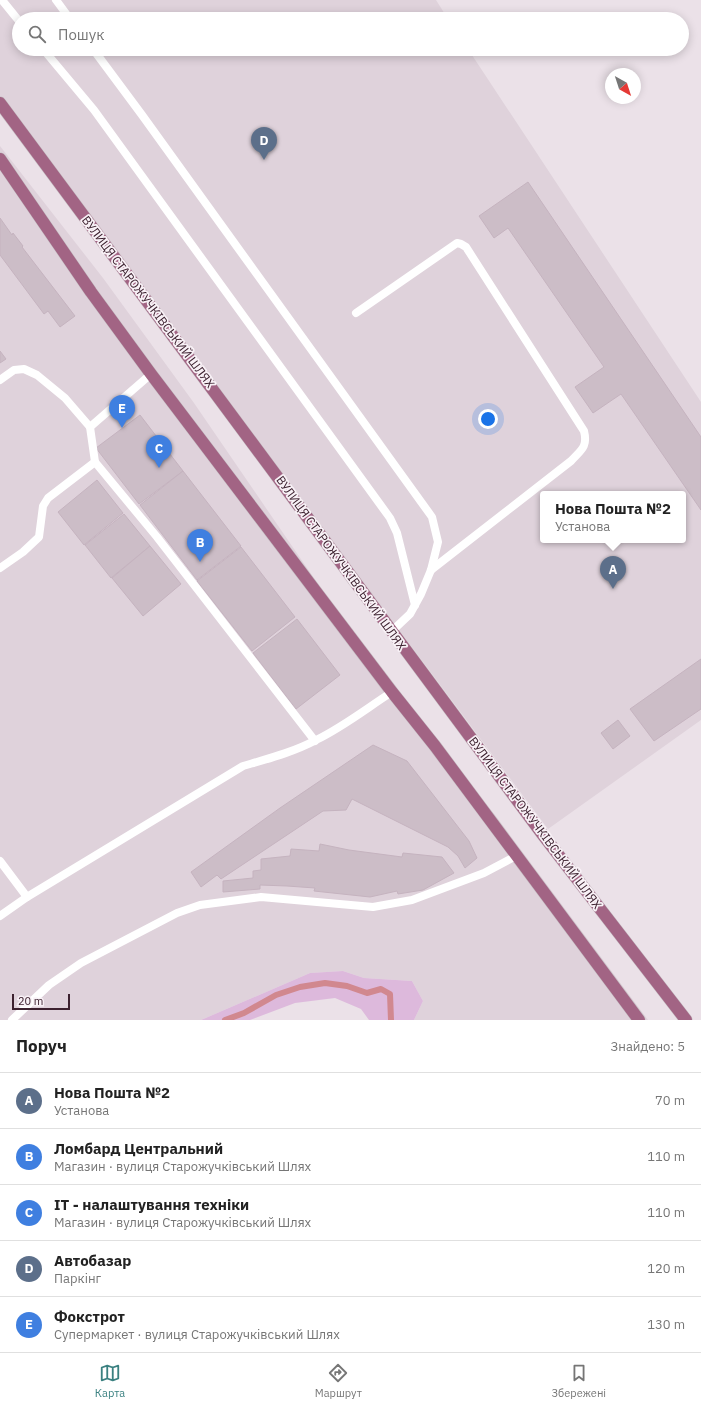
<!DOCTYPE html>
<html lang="uk">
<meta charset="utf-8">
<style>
body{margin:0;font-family:"IBM Plex Sans",sans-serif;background:#f6f6f6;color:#222}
.compass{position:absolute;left:605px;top:68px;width:36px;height:36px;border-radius:50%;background:#fff;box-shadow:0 2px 10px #0003;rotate:141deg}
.scale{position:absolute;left:12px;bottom:10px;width:58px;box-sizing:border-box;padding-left:4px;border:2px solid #3c212f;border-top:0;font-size:11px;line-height:14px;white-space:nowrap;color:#3c212f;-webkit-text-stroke:3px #f8f1f6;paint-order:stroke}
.you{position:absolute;left:488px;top:419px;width:14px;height:14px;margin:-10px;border:3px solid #fff;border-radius:50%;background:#1a73e8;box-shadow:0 0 0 6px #1a73e833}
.badge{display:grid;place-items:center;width:26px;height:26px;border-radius:50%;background:#3a8080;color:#fff;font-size:13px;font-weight:700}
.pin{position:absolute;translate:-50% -33px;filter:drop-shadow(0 1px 2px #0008)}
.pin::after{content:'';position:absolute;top:21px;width:14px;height:12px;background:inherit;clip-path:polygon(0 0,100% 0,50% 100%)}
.popup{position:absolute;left:540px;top:491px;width:146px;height:52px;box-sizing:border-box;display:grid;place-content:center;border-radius:4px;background:#fff;filter:drop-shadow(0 1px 3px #0005);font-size:13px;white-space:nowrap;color:#767676}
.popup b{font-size:15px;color:#222}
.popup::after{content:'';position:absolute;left:50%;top:100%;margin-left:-8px;border:8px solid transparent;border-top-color:#fff}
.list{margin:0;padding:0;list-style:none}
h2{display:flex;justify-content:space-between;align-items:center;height:52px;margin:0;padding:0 16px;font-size:17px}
h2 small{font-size:13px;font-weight:400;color:#767676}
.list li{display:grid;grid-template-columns:26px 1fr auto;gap:12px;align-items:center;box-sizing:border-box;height:56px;padding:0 16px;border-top:1px solid #e0e0e0}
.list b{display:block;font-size:15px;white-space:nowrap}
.list p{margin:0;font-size:13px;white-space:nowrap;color:#767676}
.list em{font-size:13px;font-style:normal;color:#767676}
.icon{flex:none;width:22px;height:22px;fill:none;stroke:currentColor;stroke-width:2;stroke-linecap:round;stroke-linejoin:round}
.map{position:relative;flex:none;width:701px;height:1020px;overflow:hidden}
.search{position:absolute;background:#fff;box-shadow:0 2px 10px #0003;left:12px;right:12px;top:12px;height:44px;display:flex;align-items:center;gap:10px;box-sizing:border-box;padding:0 14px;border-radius:22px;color:#767676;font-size:15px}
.sheet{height:332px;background:#fff}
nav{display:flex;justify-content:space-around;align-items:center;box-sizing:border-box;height:56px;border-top:1px solid #e0e0e0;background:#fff;font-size:11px;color:#767676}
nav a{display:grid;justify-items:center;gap:2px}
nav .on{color:#3a8080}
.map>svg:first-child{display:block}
</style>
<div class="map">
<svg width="701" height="1020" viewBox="0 0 701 1020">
<rect width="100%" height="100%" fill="#ebe1e8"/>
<g fill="#dfd2db" fill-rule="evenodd">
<path d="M0 0H436L448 19H19V49H468L701 402V720L548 829 126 265 0 99ZM543 494H683V540H543Z"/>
<path d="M0 146 103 278 194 403 392 692 495 815 648 1020H414L423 1001 412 981 364 978 343 971 310 973 201 1020H0Z"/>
</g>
<path fill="#ddb9dc" d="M343 971 364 978 412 981 423 1001 414 1020H369L361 1009 335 998 295 1003 250 1020H201L310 973Z"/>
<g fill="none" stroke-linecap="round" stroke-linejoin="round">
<path stroke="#d1888f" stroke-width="6" d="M225 1020 244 1013 276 995 300 987 325 983 347 986 367 993 381 989 390 994 391 1020"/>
</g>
<g fill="#ccbdc7" stroke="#c5b3bf">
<path d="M528 182 701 437V510L621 394 593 413 575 387 604 367 508 228 494 238 479 216Z"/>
<path d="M0 218 12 235 13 233 23 246 22 247 75 316 60 327 48 311 44 314 0 255Z"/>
<path d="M0 351 6 359 0 363Z"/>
<path d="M140 415 183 471 139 504 96 448Z"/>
<path d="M183 471 241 546 197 580 140 505Z"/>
<path d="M97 480 123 513 84 545 58 512Z"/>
<path d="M124 514 150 546 111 578 85 545Z"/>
<path d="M150 546 181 584 143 616 112 578Z"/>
<path d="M241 547 295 617 252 651 197 581Z"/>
<path d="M297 619 340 675 296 709 253 653Z"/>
<path d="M701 659V709L654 741 630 709Z"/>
<path d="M618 720 630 736 613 749 601 733Z"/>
<path d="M373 745 407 761 469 841 477 858 465 868 458 856 448 847 352 799 346 810 323 811 221 879 217 875 201 887 191 872 280 808Z"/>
<path d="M320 844 349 850 402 857 403 853 442 857 454 873 423 890 398 894 397 891 370 897 314 891 315 888 287 886 260 885V889L223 892V881L253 878V871L261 870V859L290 856 291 849 319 851Z"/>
</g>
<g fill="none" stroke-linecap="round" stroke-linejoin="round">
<defs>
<g id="primary">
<path d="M0 103 543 835 686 1020"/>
<path d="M0 159 91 292 151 374 392 692 435 746 639 1020"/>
</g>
</defs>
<use href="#primary" stroke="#c4bcc1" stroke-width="13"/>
<g stroke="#fff" stroke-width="8">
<path d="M2 0 19 21"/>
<path d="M56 0 70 19"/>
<path d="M43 49 94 110 390 518 397 533 415 605"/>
<path d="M93 49 142 115 432 517 438 542 431 570 421 594 410 614 392 631"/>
<path d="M356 313 457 243 461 244 466 247 584 431C588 447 581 450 571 461L431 570"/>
<path d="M0 380 14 370 24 369 37 375 65 398 90 427 95 462 157 537 315 741"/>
<path d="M90 427 151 374"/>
<path d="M0 568 23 552 39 537 43 506 48 498 95 462"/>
<path d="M0 861 27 897"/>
<path d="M0 916 27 897 243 766C267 759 294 752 316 740 343 727 367 708 392 692"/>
<path d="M12 1020 49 985 81 963 177 913 200 905 261 897 373 907 412 900 484 873 516 856"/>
</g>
<use href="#primary" stroke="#a26484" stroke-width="12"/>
</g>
<g text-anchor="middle" stroke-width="3.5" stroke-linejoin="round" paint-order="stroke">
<g font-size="12" fill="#3c212f" stroke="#f8f1f6">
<text transform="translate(148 302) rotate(53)" y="4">ВУЛИЦЯ СТАРОЖУЧКІВСЬКИЙ ШЛЯХ</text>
<text transform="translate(341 563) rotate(54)" y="4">ВУЛИЦЯ СТАРОЖУЧКІВСЬКИЙ ШЛЯХ</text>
<text transform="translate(535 823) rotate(53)" y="4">ВУЛИЦЯ СТАРОЖУЧКІВСЬКИЙ ШЛЯХ</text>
</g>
</g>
</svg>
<svg class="compass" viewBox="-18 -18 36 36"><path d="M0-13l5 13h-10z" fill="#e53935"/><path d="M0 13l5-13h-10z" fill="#767676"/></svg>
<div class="scale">20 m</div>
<div class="you"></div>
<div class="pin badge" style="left:613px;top:589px;background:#5c6f8a">A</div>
<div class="popup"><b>Нова Пошта №2</b>Установа</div>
<div class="pin badge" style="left:200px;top:562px;background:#3f7fe0">B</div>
<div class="pin badge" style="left:159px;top:468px;background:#3f7fe0">C</div>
<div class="pin badge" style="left:264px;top:160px;background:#5c6f8a">D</div>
<div class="pin badge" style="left:122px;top:428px;background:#3f7fe0">E</div>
<div class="search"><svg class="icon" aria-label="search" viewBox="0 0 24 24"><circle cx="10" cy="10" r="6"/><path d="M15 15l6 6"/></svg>Пошук</div>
</div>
<section class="sheet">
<h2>Поруч<small>Знайдено: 5</small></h2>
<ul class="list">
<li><span class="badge" style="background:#5c6f8a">A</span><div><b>Нова Пошта №2</b><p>Установа</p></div><em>70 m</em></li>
<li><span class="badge" style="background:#3f7fe0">B</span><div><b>Ломбард Центральний</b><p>Магазин · вулиця Старожучківський Шлях</p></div><em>110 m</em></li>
<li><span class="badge" style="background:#3f7fe0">C</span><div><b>ІТ - налаштування техніки</b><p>Магазин · вулиця Старожучківський Шлях</p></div><em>110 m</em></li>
<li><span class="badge" style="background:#5c6f8a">D</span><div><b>Автобазар</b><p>Паркінг</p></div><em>120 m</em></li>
<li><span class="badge" style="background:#3f7fe0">E</span><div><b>Фокстрот</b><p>Супермаркет · вулиця Старожучківський Шлях</p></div><em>130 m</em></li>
</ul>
</section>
<nav>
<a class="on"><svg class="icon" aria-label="map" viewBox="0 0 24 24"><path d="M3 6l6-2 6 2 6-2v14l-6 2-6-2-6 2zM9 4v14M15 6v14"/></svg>Карта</a>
<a><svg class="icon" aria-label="directions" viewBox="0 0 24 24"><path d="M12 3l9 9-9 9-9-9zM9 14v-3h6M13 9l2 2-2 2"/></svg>Маршрут</a>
<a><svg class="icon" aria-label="saved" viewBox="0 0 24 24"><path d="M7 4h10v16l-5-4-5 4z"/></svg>Збережені</a>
</nav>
